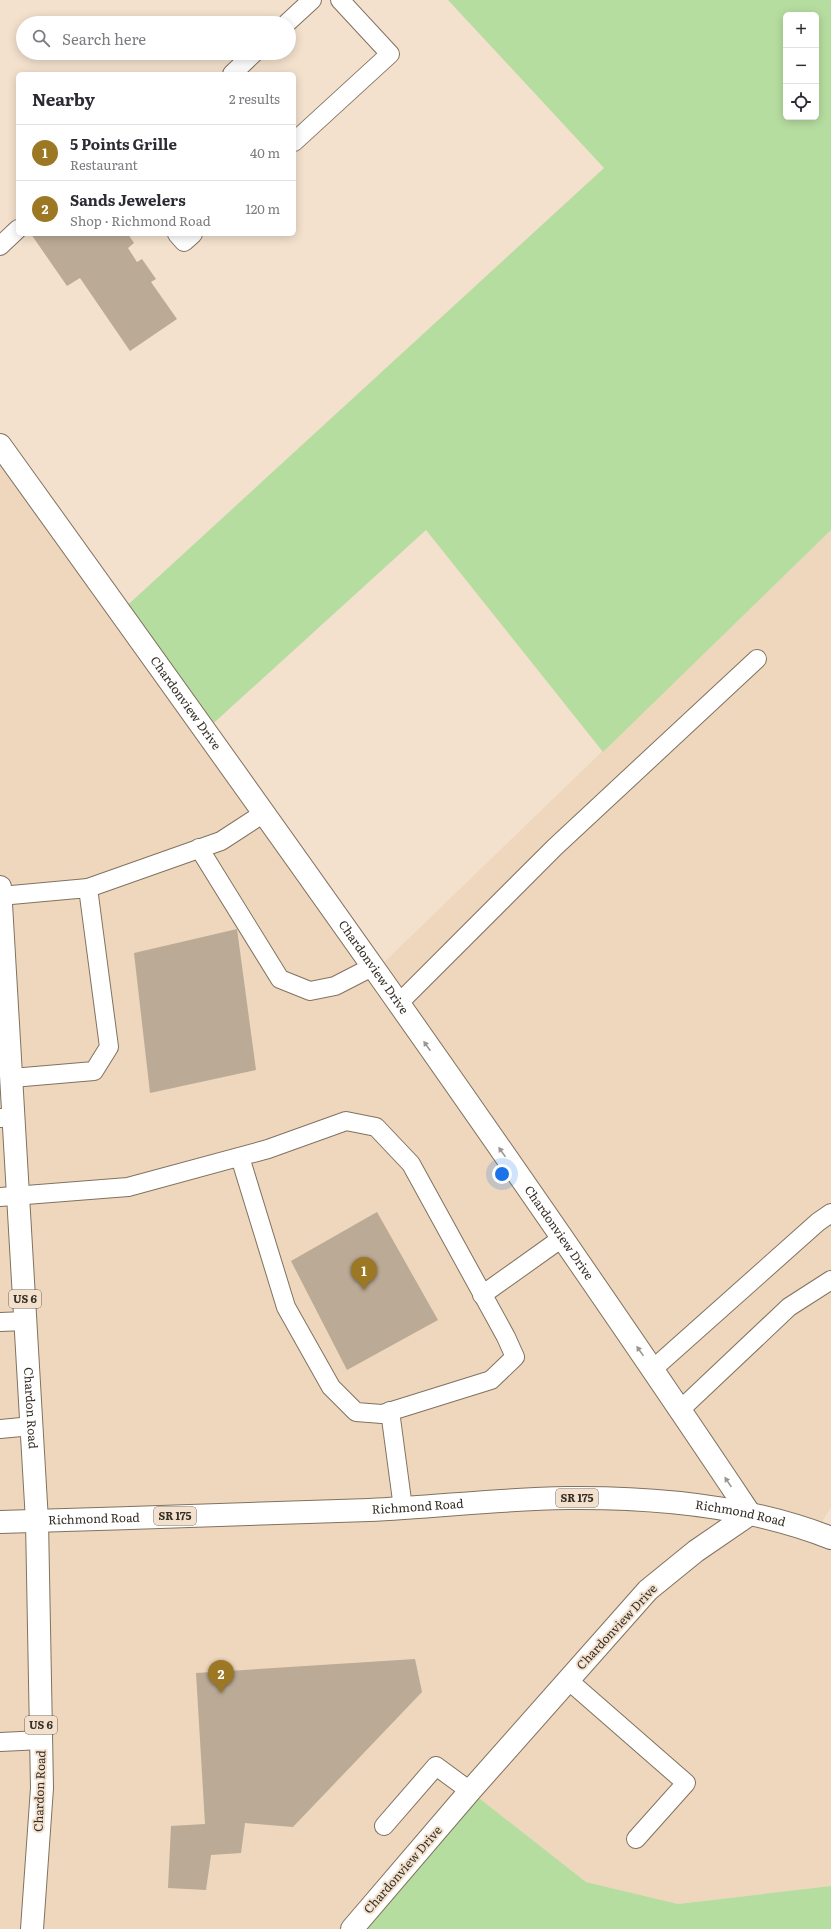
<!DOCTYPE html>
<meta charset="utf-8">
<style>
body{margin:0;font-family:Literata,serif;background:#f2f2f3;color:#2b2b33}
.controls{position:absolute;right:12px;top:12px;display:grid;overflow:hidden;border-radius:6px;box-shadow:0 2px 10px #0003}
.controls button{width:36px;height:36px;display:grid;place-items:center;padding:0;border:0;border-bottom:1px solid #e1e1e2;background:#fff;color:#2b2b33;font:20px sans-serif}
.you{position:absolute;left:502px;top:1174px;width:14px;height:14px;margin:-10px;border:3px solid #fff;border-radius:50%;background:#1a73e8;box-shadow:0 0 0 6px #1a73e833}
.badge{display:grid;place-items:center;width:26px;height:26px;border-radius:50%;background:#9d7824;color:#fff;font-size:13px;font-weight:700}
.pin{position:absolute;translate:-50% -33px;filter:drop-shadow(0 1px 2px #0008)}
.pin::after{content:'';position:absolute;top:21px;width:14px;height:12px;background:inherit;clip-path:polygon(0 0,100% 0,50% 100%)}
.list{margin:0;padding:0;list-style:none}
h2{display:flex;justify-content:space-between;align-items:center;height:52px;margin:0;padding:0 16px;font-size:17px}
h2 small{font-size:13px;font-weight:400;color:#7c7c81}
.list li{display:grid;grid-template-columns:26px 1fr auto;gap:12px;align-items:center;box-sizing:border-box;height:56px;padding:0 16px;border-top:1px solid #e1e1e2}
.list b{display:block;font-size:15px;white-space:nowrap}
.list p{margin:0;font-size:13px;white-space:nowrap;color:#7c7c81}
.list em{font-size:13px;font-style:normal;color:#7c7c81}
.icon{flex:none;width:22px;height:22px;fill:none;stroke:currentColor;stroke-width:2;stroke-linecap:round;stroke-linejoin:round}
.map{position:relative;flex:none;width:831px;height:1929px;overflow:hidden}
.search{position:absolute;background:#fff;box-shadow:0 2px 10px #0003;left:16px;top:16px;width:280px;height:44px;display:flex;align-items:center;gap:10px;box-sizing:border-box;padding:0 14px;border-radius:22px;color:#7c7c81;font-size:15px}
.panel{position:absolute;background:#fff;box-shadow:0 2px 10px #0003;left:16px;top:72px;width:280px;height:164px;border-radius:6px}
.map>svg:first-child{display:block}
</style>
<div class="map">
<svg width="831" height="1929" viewBox="0 0 831 1929">
<rect width="100%" height="100%" fill="#f3e1cd"/>
<path fill="#eed7bd" d="M0 445 375 971 831 530V1507L816 1532 831 1538V1886L678 1904 586 1882 470 1791 352 1929H0Z"/>
<g fill="#b6dda0" fill-rule="evenodd">
<path d="M448 0H831V530L603 752 426 530 205 731 120 612 604 168ZM786 15H816V117H786Z"/>
<path d="M470 1791 586 1882 678 1904 831 1886V1929H352Z"/>
</g>
<g fill="#bbaa96">
<path d="M31 234H128L134 243 128 248 137 262 142 259 156 279 151 282 177 319 130 351 80 278 67 286Z"/>
<path d="M237 929 256 1070 150 1093 134 953Z"/>
<path d="M377 1212 438 1320 347 1370 291 1261Z"/>
<path d="M415 1659 422 1692 293 1827 245 1823 241 1853 211 1855 206 1890 168 1888 171 1826 205 1824 196 1673Z"/>
</g>
<g fill="none" stroke-linecap="round" stroke-linejoin="round">
<defs>
<g id="service">
<path d="M287 23 312 0"/>
<path d="M232 74 254 53"/>
<path d="M294 142 390 54 340 0"/>
<path d="M177 234 184 242 193 234"/>
<path d="M0 246 18 229"/>
<path d="M199 848 280 979 310 991 335 986 372 967"/>
<path d="M88 888 221 841 264 813"/>
<path d="M0 896 88 888 109 1047 94 1071 12 1078"/>
<path d="M398 1004 555 847 757 659"/>
<path d="M0 1118H14"/>
<path d="M0 1197 128 1187 268 1149 346 1121 376 1127 411 1164 506 1337 515 1357 491 1380 382 1414 356 1412 331 1387 286 1307 240 1157"/>
<path d="M482 1295 562 1238"/>
<path d="M0 1322 26 1321"/>
<path d="M653 1369 818 1222 831 1213"/>
<path d="M680 1410 789 1307 831 1280"/>
<path d="M390 1411 403 1508"/>
<path d="M0 1429 32 1426"/>
<path d="M568 1680 686 1783 636 1839"/>
<path d="M0 1742 42 1740"/>
<path d="M384 1826 436 1766 470 1791"/>
</g>
<g id="tertiary">
<path id="s1" d="M0 445C254 798 508 1152 750 1514L696 1551 648 1590 470 1791 352 1929"/>
</g>
<g id="primary">
<path id="s2" d="M0 887 37 1521 42 1788 32 1929"/>
<path id="s3" d="M0 1522C123 1518 246 1515 369 1510 435 1507 501 1499 567 1498 653 1497 750 1506 831 1538"/>
</g>
</defs>
<use href="#service" stroke="#81725f" stroke-width="20"/>
<use href="#tertiary" stroke="#81725f" stroke-width="24"/>
<use href="#primary" stroke="#81725f" stroke-width="24"/>
<use href="#service" stroke="#fff" stroke-width="18"/>
<use href="#tertiary" stroke="#fff" stroke-width="22"/>
<use href="#primary" stroke="#fff" stroke-width="22"/>
</g>
<defs><path id="oneway-solid" d="M-6-.8H1V-3.2L6.5 0L1 3.2V.8H-6Z"/></defs>
<g fill="#9a9692">
<use href="#oneway-solid" transform="translate(427 1046) rotate(-125)"/>
<use href="#oneway-solid" transform="translate(502 1152) rotate(-125)"/>
<use href="#oneway-solid" transform="translate(640 1351) rotate(-125)"/>
<use href="#oneway-solid" transform="translate(728 1482) rotate(-124)"/>
</g>
<g text-anchor="middle" stroke-width="4" stroke-linejoin="round" paint-order="stroke">
<g fill="#f3e1cd" stroke="#6d6458" stroke-width="1">
<rect x="9" y="1290" width="32" height="18" rx="3"/>
<rect x="556" y="1489" width="42" height="18" rx="3"/>
<rect x="154" y="1507" width="42" height="18" rx="3"/>
<rect x="25" y="1716" width="32" height="18" rx="3"/>
</g>
<g font-size="11" font-weight="bold" fill="#342e26">
<text x="25" y="1303">US 6</text>
<text x="577" y="1502">SR 175</text>
<text x="175" y="1520">SR 175</text>
<text x="41" y="1729">US 6</text>
</g>
<g font-size="12" fill="#342e26" stroke="#f3e1cd">
<text dy="4" stroke="none"><textPath href="#s1" startOffset="318">Chardonview Drive</textPath></text>
<text dy="4" stroke="none"><textPath href="#s1" startOffset="642">Chardonview Drive</textPath></text>
<text dy="4" stroke="none"><textPath href="#s1" startOffset="966">Chardonview Drive</textPath></text>
<text dy="4" stroke="none"><textPath href="#s2" startOffset="522">Chardon Road</textPath></text>
<text dy="4" stroke="none"><textPath href="#s3" startOffset="418">Richmond Road</textPath></text>
<text dy="4" stroke="none"><textPath href="#s3" startOffset="742">Richmond Road</textPath></text>
<text dy="4" stroke="none"><textPath href="#s3" startOffset="94">Richmond Road</textPath></text>
<text transform="translate(617 1627) rotate(-47)" y="4">Chardonview Drive</text>
<text transform="translate(40 1791) rotate(-88)" y="4">Chardon Road</text>
<text transform="translate(403 1870) rotate(-49)" y="4">Chardonview Drive</text>
</g>
</g>
</svg>
<div class="controls">
<button>+</button>
<button>−</button>
<button><svg class="icon" aria-label="locate" viewBox="0 0 24 24"><circle cx="12" cy="12" r="6"/><path d="M12 2v4M12 18v4M2 12h4M18 12h4"/></svg></button>
</div>
<div class="you"></div>
<div class="pin badge" style="left:364px;top:1290px">1</div>
<div class="pin badge" style="left:221px;top:1693px">2</div>
<div class="search"><svg class="icon" aria-label="search" viewBox="0 0 24 24"><circle cx="10" cy="10" r="6"/><path d="M15 15l6 6"/></svg>Search here</div>
<section class="panel">
<h2>Nearby<small>2 results</small></h2>
<ul class="list">
<li><span class="badge">1</span><div><b>5 Points Grille</b><p>Restaurant</p></div><em>40 m</em></li>
<li><span class="badge">2</span><div><b>Sands Jewelers</b><p>Shop · Richmond Road</p></div><em>120 m</em></li>
</ul>
</section>
</div>
